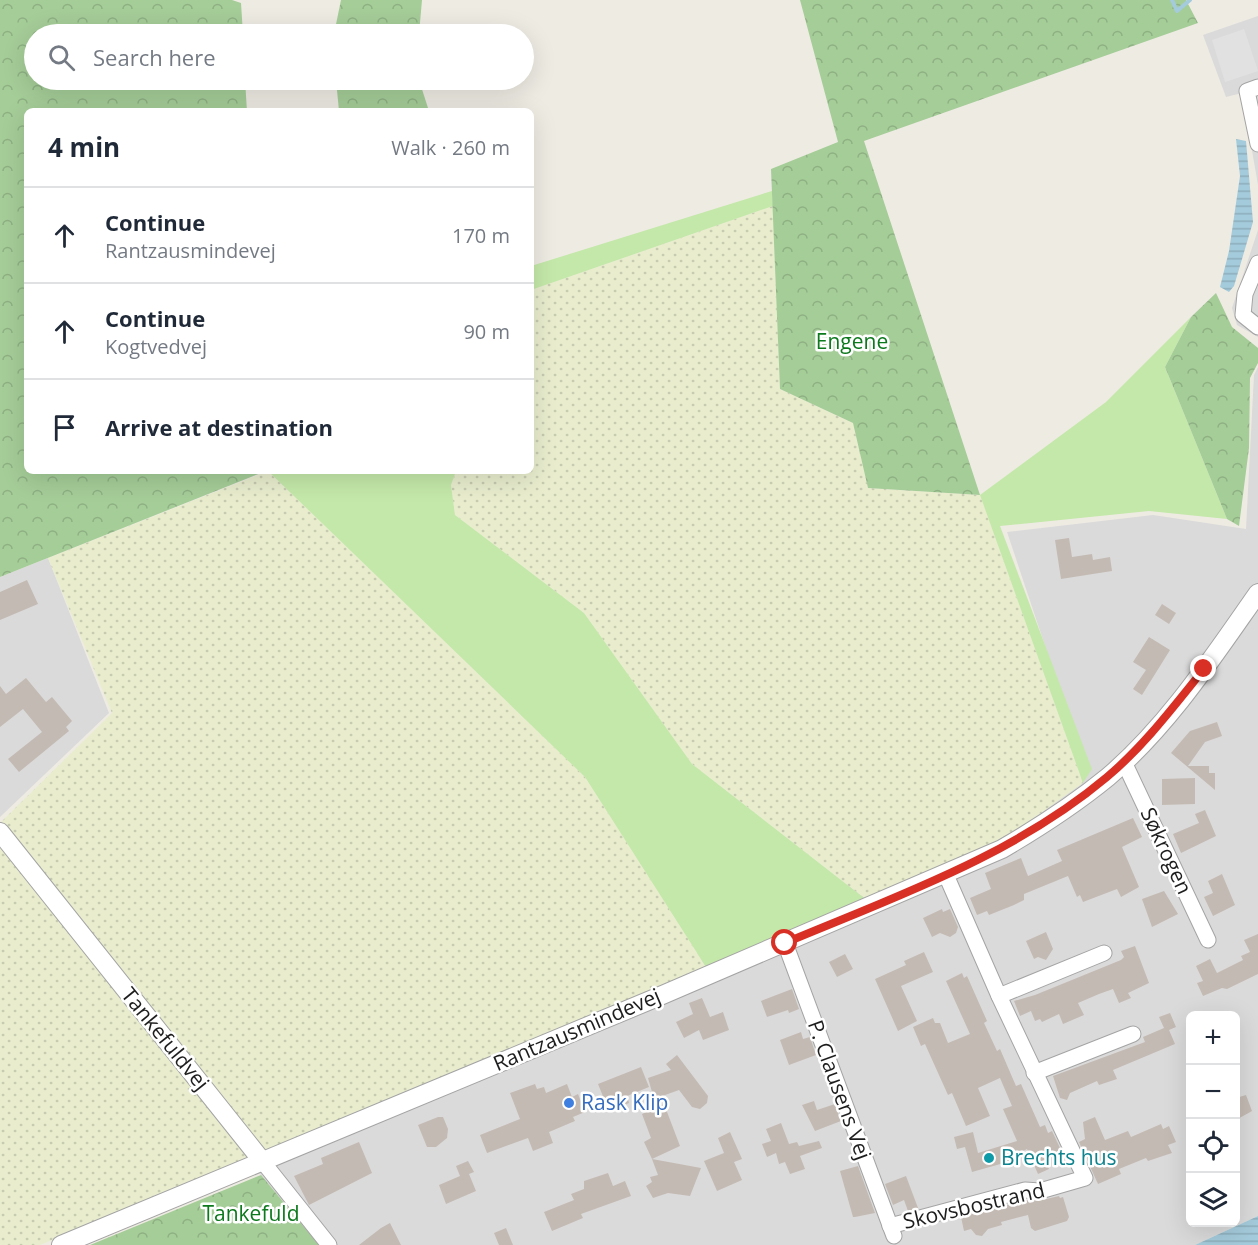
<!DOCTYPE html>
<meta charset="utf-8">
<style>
body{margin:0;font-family:"Open Sans",sans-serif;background:#f2f2f3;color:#1f2937}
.controls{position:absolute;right:18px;bottom:18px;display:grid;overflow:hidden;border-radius:9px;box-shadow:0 6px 24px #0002}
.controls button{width:54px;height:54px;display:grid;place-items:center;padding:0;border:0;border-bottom:2px solid #e0e1e3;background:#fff;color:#1f2937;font:30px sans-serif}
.stop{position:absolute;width:18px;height:18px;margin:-14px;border:4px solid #d93025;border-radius:50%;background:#fff}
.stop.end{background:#d93025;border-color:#fff;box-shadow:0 2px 6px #0008}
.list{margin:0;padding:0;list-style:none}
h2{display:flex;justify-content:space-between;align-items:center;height:78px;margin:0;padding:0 24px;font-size:26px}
h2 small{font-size:20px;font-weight:400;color:#747a83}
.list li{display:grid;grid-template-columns:39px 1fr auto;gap:18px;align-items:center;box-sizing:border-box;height:96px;padding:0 24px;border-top:2px solid #e0e1e3}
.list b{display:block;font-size:22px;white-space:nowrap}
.list p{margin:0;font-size:20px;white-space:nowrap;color:#747a83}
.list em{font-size:20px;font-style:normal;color:#747a83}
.icon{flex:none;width:33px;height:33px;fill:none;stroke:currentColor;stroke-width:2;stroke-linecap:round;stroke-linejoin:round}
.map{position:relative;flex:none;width:1258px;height:1245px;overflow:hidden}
.search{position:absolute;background:#fff;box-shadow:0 6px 24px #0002;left:24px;top:24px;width:510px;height:66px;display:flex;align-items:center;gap:15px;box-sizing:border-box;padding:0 21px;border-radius:33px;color:#747a83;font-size:22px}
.panel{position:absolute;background:#fff;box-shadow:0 6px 24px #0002;left:24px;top:108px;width:510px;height:366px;border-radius:9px}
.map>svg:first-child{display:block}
</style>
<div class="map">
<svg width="1258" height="1245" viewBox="0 0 1258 1245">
<defs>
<pattern id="farmland-dots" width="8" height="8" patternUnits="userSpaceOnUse" patternTransform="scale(1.5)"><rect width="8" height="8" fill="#e9edce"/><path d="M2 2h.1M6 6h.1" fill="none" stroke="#c7cbb0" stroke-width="1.8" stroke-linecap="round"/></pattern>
<pattern id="forest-crowns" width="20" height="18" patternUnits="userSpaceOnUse" patternTransform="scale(1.5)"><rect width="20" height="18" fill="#a5cd98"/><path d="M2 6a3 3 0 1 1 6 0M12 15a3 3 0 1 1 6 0" fill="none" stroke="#8eb083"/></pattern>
<pattern id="water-rules" width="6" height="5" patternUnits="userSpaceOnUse" patternTransform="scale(1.5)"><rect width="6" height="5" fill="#a4cbdb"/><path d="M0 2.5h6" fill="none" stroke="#8daebc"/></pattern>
</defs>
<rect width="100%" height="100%" fill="#eeebe3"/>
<g fill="#dbdada" fill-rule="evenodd">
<path d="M1258 16V185L1242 93 1226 97 1203 35Z"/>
<path d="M1258 230V337L1237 325 1232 308Z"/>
<path d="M1258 367V1216L1195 1245H319L245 1156 1071 785 1088 774 1007 532 1153 515 1246 529 1254 375ZM1190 1016H1236V1222H1190Z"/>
<path d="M48 558 109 713 0 817V577Z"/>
</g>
<g fill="url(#farmland-dots)">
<path d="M773 206 780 389 853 423 868 488 980 495 1083 783 999 843 868 901 692 764 584 613 455 515 451 485 456 471H531V290Z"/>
<path d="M268 471 585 777 706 967 265 1151 0 823 112 713 48 558Z"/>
<path d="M0 843 250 1158 40 1245H0Z"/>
</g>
<g fill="#c4e8a9">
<path d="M772 191 773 206 531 290V266Z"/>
<path d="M1191 317 1165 367 1227 519 1149 511 1000 526 1092 769 1083 783 980 495 1106 402Z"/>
<path d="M268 471H456L451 485 455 515 584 613 692 764 868 901 706 967 585 777Z"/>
</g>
<g fill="url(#forest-crowns)">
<path d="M0 0H232L241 3 243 34H34V80H245L247 111H27V471H266L0 577Z"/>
<path d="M341 0H422L419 34H334Z"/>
<path d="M800 0H1186L1198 23 864 141 980 495 868 488 853 423 780 389 771 169 838 142Z"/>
<path d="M336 80H419L429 111H339Z"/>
<path d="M1216 293 1232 327 1258 348V363L1250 378 1249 448 1239 526 1227 519 1165 367 1191 317Z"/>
<path d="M261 1175 319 1245H90Z"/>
</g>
<path fill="#e1e1e1" d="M1244 29 1258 71 1225 82 1212 40Z"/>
<g fill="url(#water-rules)">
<path d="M1236 139 1246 141 1253 222 1234 286 1229 292 1220 287 1229 251 1240 176Z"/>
<path d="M1258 1216V1245H1195Z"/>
</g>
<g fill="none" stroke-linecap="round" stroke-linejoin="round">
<path stroke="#a4cbdb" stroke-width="4" d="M1172 0 1177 11 1190 0"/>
</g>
<g fill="#c3bab3">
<path d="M1069 538 1072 557 1092 554 1093 560 1110 557 1112 571 1061 579 1055 540Z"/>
<path d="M27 580 38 604 0 620V592Z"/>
<path d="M1162 604 1176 613 1169 624 1155 615Z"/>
<path d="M1149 637 1170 650 1142 695 1133 689 1146 670 1133 662Z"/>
<path d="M26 678 46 702 52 697 72 721 66 727 69 731 19 772 8 759 42 732 23 709 0 727V686L6 694Z"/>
<path d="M1217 722 1222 736 1205 742 1188 766H1209V773H1215V790L1171 753 1190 731Z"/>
<path d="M1195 778V804L1162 805V779Z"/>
<path d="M1205 810 1216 836 1181 853 1173 834 1199 823 1195 814Z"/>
<path d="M1133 818 1142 837 1122 847 1139 887 1121 897 1117 889 1083 902 1080 895 1077 897 1068 876 1024 894V900L1014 905 989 915 987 911 977 915 970 898 991 889 985 873 1021 858 1028 876 1062 861 1057 850Z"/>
<path d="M1222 874 1235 905 1213 916 1204 897 1213 893 1208 881Z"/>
<path d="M1164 891 1178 914 1152 927 1142 899Z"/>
<path d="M942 909 943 912 950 909 958 927 956 933 950 937 940 933 932 937 923 918Z"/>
<path d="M1046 932 1053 949 1046 960 1038 957 1034 959 1026 941Z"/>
<path d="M1258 934V974L1227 989 1222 988 1203 996 1197 983 1203 981 1196 966 1210 959 1217 973 1243 960 1241 956 1250 952 1244 940Z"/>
<path d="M1135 946 1149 983 1128 993 1131 998 1119 1003 1113 989 1099 994 1078 1003 1084 1015 1063 1024 1059 1014 1042 1022 1040 1019 1035 1021 1031 1011 1020 1016 1014 1001 1035 995 1121 960 1124 957 1121 951Z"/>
<path d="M924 952 933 972 901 986 917 1021 898 1031 875 979 906 965 904 961Z"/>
<path d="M845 954 853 969 837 977 829 962Z"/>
<path d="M962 973 964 978 967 976 987 1021 984 1023 997 1051 1000 1049 1016 1086 1021 1084 1040 1127 1045 1125 1048 1133 1052 1131 1061 1150 1044 1157 1049 1169 1038 1174 1027 1149 1010 1158 1011 1161 972 1172 965 1147 957 1149 954 1137 973 1132 978 1153 1017 1141 1003 1109 1012 1106 1000 1078 978 1088 990 1116 966 1126 952 1093 948 1095 925 1044 921 1046 913 1027 933 1018 935 1023H940L948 1043 970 1034 946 981Z"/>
<path d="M792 989 799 1009 789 1013 788 1010 767 1017 761 1001Z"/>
<path d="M702 998 710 1017 723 1012 729 1030 703 1040 699 1030 684 1038 676 1022 693 1014 689 1003Z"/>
<path d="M1170 1013 1176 1027 1169 1030 1175 1044 1113 1070 1117 1079 1099 1085 1097 1081 1070 1093 1067 1100 1060 1098 1053 1076 1145 1042 1143 1037 1164 1028 1159 1017Z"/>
<path d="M801 1032 803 1039 810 1037 816 1055 789 1065 780 1040Z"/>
<path d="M677 1055 708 1096 707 1103 700 1109 692 1107 679 1090 654 1099 648 1078 671 1070 666 1064Z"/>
<path d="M641 1067 649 1087 627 1096 629 1103 609 1111 598 1084Z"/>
<path d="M535 1084 537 1089 544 1087 546 1093 567 1084 572 1097 578 1094 585 1112 573 1117 575 1121 549 1132 553 1143 533 1151 528 1138 487 1153 480 1135 520 1119 510 1093Z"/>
<path d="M1246 1095 1252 1111 1236 1120V1098Z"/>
<path d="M814 1101 817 1110 835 1104 841 1121 815 1131 802 1105Z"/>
<path d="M664 1104 680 1146 652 1159 644 1142 651 1138 642 1114Z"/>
<path d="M438 1117H443L448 1129 447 1138 436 1147H427L418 1125Z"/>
<path d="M1095 1117 1105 1140 1128 1131 1131 1137 1161 1124 1163 1129 1169 1126 1176 1142 1168 1145 1172 1153 1148 1161 1146 1158 1119 1169 1121 1174 1098 1184 1079 1142 1085 1139 1083 1122Z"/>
<path d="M781 1123 789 1144 797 1142 799 1146 819 1141 822 1148 800 1156 805 1169 790 1174 785 1162 779 1164 776 1153 767 1157 762 1144 771 1141 766 1129Z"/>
<path d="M730 1132 742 1159 734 1162 742 1180 717 1191 704 1161 724 1153 718 1138Z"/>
<path d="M359 1142 372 1173 309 1205 294 1176 323 1164 321 1158Z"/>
<path d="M652 1159 701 1168 690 1196 668 1193 653 1198 646 1186 652 1182 650 1177 658 1175Z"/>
<path d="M468 1161 474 1172 469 1174 476 1191 446 1204 439 1185 460 1176 456 1166Z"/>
<path d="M858 1166 875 1213 855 1217H853L840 1171Z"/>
<path d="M608 1173 613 1186 625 1181 631 1196 581 1214 583 1218 552 1231 544 1212 574 1200 571 1194 584 1189V1181Z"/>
<path d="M906 1176 918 1208 908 1211 904 1200 893 1205 885 1184Z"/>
<path d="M1059 1196 1060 1198 1063 1197 1069 1217 1067 1221 1035 1231 1031 1228 1028 1215 1001 1222 1002 1225 988 1229 982 1236 976 1235 971 1229 964 1231 961 1217 1026 1200H1042Z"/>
<path d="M390 1223 401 1245H359L381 1228Z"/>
<path d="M506 1228 513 1245H499L494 1233Z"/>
</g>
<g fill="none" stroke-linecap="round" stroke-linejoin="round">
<defs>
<g id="minor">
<path d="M1258 87 1247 91 1258 144"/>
<path d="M1258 263 1245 294 1243 315 1258 327"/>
<path d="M1124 762 1208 940"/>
<path d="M785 943 894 1236"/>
<path d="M999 996 1104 953"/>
<path d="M1034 1073 1133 1034"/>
<path d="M263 1162 329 1245"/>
<path d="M890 1226 1025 1190 1040 1191 1085 1178 999 996 946 875"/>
</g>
<g id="tertiary">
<path d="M0 832 263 1162"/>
<path d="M61 1245 653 999 1002 849C1038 828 1075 804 1108 777 1168 726 1213 657 1258 593"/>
</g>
</defs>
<use href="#minor" stroke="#a4a4a4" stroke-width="17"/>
<use href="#tertiary" stroke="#a4a4a4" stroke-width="20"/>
<use href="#minor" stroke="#fff" stroke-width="15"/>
<use href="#tertiary" stroke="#fff" stroke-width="18"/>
</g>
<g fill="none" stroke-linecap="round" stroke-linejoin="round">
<path stroke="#d93025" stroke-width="8" d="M785 943C897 896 1013 856 1107 777 1144 746 1174 706 1204 669"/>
</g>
<circle fill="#3f7fe0" stroke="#fff" stroke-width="2" cx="569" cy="1103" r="6"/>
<circle fill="#0f9aa8" stroke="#fff" stroke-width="2" cx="989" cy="1158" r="6"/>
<g text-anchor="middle" stroke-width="5" stroke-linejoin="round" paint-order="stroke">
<g font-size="21" fill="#0d791d" stroke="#fff">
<text x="852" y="349">Engene</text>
<text x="251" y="1221">Tankefuld</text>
</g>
<g font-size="21" fill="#1d1d1d" stroke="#fff">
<text transform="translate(1166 851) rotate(65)" y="7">Søkrogen</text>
<text transform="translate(577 1030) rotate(-23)" y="7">Rantzausmindevej</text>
<text transform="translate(165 1039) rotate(51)" y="7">Tankefuldvej</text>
<text transform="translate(839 1090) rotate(70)" y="7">P. Clausens Vej</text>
<text transform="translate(974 1206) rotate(-13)" y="7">Skovsbostrand</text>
</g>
<g font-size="21" fill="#366cbe" stroke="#fff" text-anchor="start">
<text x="581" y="1110">Rask Klip</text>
</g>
<g font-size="21" fill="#0d838f" stroke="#fff" text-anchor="start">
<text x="1001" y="1165">Brechts hus</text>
</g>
</g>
</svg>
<div class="controls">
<button>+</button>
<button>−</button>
<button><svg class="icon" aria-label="locate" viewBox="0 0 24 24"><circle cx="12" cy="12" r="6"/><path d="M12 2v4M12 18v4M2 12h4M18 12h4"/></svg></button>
<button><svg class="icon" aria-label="layers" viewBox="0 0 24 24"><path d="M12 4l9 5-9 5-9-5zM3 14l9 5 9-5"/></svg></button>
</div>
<div class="stop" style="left:785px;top:943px"></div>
<div class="stop end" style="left:1204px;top:669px"></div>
<div class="search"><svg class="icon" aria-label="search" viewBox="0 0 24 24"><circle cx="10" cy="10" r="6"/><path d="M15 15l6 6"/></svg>Search here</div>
<section class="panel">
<h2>4 min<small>Walk · 260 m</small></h2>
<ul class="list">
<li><svg class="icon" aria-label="ahead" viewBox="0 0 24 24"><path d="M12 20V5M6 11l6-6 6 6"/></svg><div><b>Continue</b><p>Rantzausmindevej</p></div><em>170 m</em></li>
<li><svg class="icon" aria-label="ahead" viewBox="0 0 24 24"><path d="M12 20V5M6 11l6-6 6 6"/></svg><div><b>Continue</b><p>Kogtvedvej</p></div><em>90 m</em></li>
<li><svg class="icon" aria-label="arrive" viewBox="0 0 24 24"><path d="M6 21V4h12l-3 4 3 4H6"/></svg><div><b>Arrive at destination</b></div></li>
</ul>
</section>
</div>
